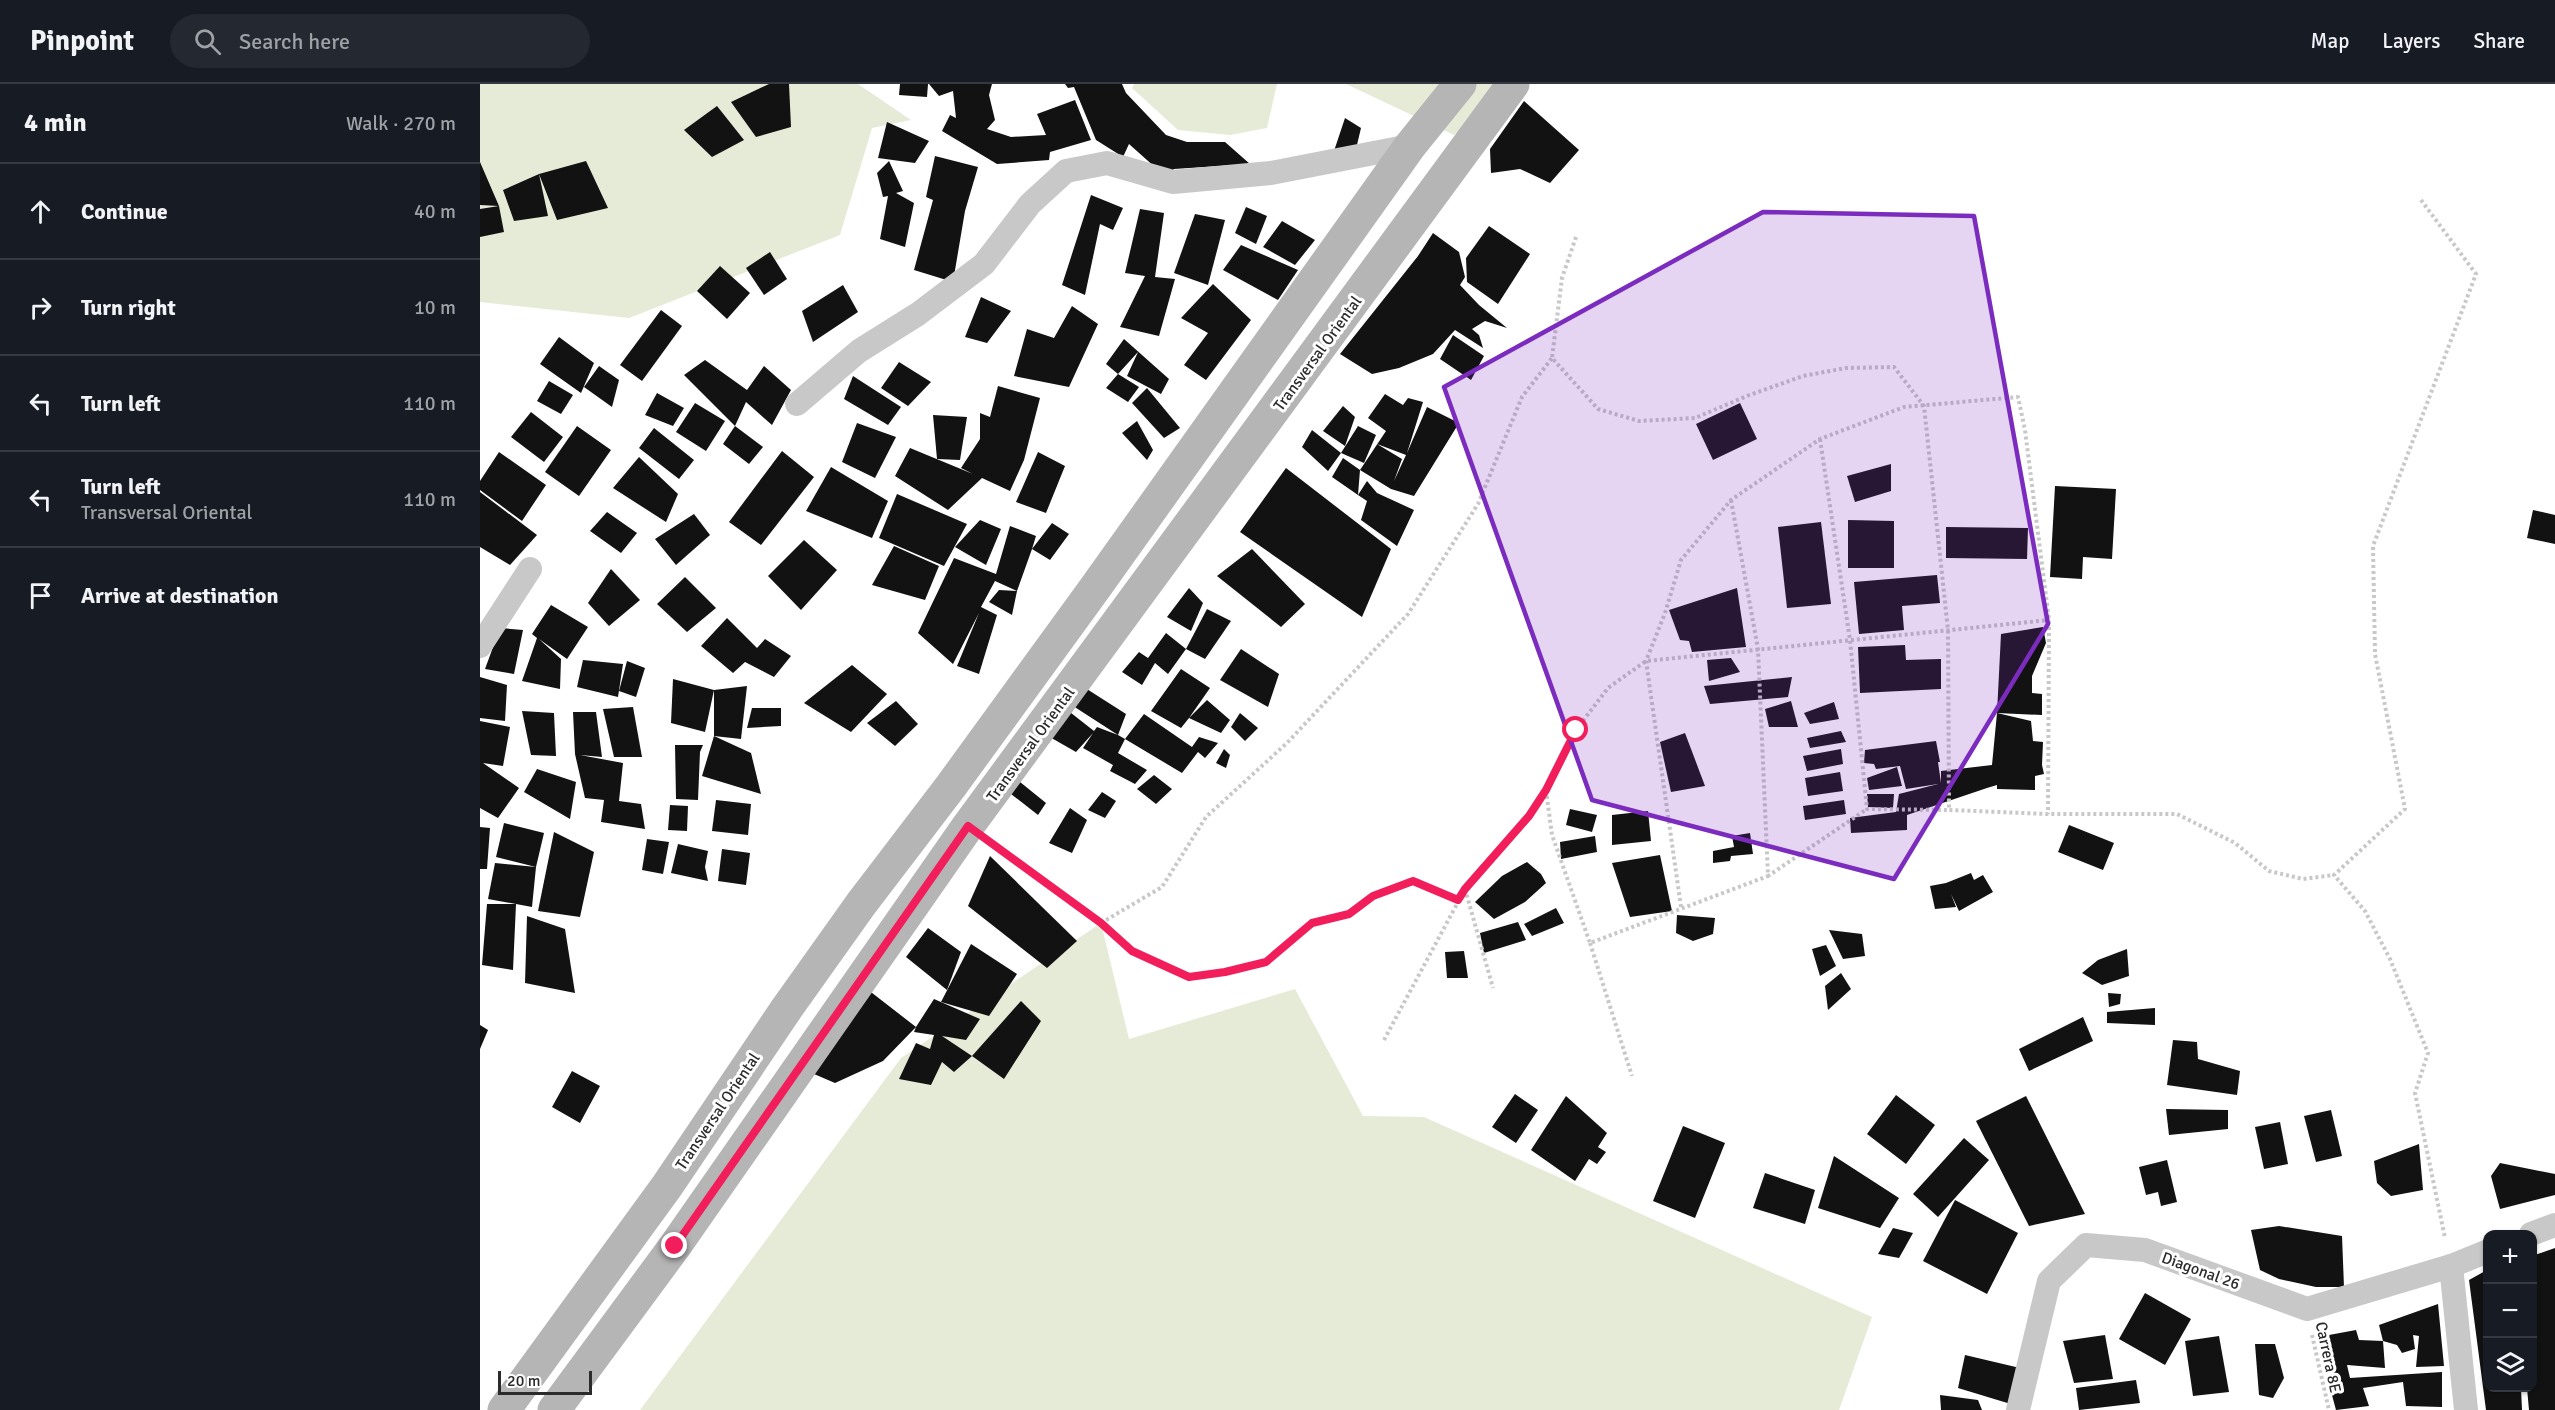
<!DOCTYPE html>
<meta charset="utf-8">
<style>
body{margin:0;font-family:Signika,sans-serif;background:#242831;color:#f1f3f6}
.controls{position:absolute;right:18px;bottom:18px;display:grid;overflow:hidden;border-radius:12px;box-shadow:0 2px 4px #0004}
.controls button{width:54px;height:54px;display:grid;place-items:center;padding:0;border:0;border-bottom:2px solid #363941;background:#171b24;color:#f1f3f6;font:30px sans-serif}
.scale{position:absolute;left:18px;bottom:15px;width:94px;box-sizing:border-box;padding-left:6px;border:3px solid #2b2b2b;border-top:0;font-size:16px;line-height:21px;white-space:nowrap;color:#2b2b2b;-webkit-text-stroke:4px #fff;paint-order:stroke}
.stop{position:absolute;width:18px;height:18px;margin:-14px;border:4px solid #f21e5b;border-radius:50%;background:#fff}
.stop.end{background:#f21e5b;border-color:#fff;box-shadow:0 2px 6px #0008}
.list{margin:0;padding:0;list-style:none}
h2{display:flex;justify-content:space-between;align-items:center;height:78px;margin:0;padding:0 24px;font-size:26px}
h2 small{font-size:20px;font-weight:400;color:#9ea1a6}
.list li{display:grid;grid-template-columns:39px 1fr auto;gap:18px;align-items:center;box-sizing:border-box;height:96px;padding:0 24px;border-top:2px solid #363941}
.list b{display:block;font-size:22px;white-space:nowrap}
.list p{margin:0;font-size:20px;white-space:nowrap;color:#9ea1a6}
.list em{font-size:20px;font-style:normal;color:#9ea1a6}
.icon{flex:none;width:33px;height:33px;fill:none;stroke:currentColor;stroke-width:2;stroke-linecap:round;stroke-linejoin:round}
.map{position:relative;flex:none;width:2075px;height:1326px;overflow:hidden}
header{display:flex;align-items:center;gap:36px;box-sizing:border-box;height:84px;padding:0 30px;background:#171b24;border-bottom:2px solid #363941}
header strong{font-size:28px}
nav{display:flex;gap:33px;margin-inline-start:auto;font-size:21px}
.search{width:420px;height:54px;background:#242831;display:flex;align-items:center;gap:15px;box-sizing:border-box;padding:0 21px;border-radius:33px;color:#9ea1a6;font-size:22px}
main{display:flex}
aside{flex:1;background:#171b24}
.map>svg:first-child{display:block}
</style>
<header>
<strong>Pinpoint</strong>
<div class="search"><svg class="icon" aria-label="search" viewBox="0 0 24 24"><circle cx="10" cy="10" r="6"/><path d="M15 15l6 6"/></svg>Search here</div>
<nav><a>Map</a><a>Layers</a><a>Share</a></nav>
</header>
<main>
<aside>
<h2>4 min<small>Walk · 270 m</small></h2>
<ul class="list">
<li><svg class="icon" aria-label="ahead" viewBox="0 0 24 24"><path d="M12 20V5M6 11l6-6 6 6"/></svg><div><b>Continue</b></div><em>40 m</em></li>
<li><svg class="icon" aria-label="right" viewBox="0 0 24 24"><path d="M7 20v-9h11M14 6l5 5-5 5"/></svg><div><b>Turn right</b></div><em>10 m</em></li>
<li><svg class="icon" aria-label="left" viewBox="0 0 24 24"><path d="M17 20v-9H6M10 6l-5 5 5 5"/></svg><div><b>Turn left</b></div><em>110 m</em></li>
<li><svg class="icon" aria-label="left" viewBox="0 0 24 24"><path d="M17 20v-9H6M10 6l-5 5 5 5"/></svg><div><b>Turn left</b><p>Transversal Oriental</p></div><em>110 m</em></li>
<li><svg class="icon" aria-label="arrive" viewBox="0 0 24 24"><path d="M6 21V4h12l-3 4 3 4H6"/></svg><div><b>Arrive at destination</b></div></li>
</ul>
</aside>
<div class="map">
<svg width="2075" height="1326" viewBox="0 0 2075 1326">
<rect width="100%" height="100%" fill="#fff"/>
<g fill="#e6ebd7">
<path d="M0 0H378L431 36 392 44 360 151 149 234 0 218Z"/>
<path d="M654 0H797L787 44 750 51 698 46 652 4Z"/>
<path d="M866 0H1027V3L974 51Z"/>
<path d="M621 839 649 955 815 905 883 1032 944 1033 1392 1233 1359 1326H160L421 974Z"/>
</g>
<g fill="#121212" fill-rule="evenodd">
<path d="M289 0H309L311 43 276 53 251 18Z"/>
<path d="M420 0H448L447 13 419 11Z"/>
<path d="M449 0H512L509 11 515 36 507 45 531 53 566 51 557 30 595 16 611 56 570 68 569 76 517 80 462 47 470 31 476 34 473 7 459 12Z"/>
<path d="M585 0H642L646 9 686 51 707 58H745L770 80 694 85 686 93 649 60 643 73 616 56 594 3 588 4Z"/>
<path d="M1044 17 1099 66 1070 99 1040 85 1011 89 1010 65Z"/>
<path d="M237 22 264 56 232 73 204 46Z"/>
<path d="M865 34 881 44 876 65 854 67Z"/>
<path d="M407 38 449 57 435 79 398 74Z"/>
<path d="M455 72 498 83 485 127 473 198 434 186 453 116 446 113Z"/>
<path d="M106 77 128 124 77 136 59 90 68 132 34 137 23 106 59 90Z"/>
<path d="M409 77 423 107 416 109 434 119 425 163 400 155 408 112 403 113 397 89Z"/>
<path d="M0 78 19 122 24 148 0 153V125L19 122 0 121Z"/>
<path d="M611 111 643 124 633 146 620 140 605 211 582 201Z"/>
<path d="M766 123 787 132 776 160 755 149Z"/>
<path d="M660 125 684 129 675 193 695 195 679 252 640 243 665 192 645 189Z"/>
<path d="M715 130 745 136 728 201 694 189Z"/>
<path d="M802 137 835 156 815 181 783 163Z"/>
<path d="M1009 142 1050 170 1018 220 987 198 986 174Z"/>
<path d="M953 149 979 168 985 193 980 201 999 221 1027 244 1005 237 992 245 999 251 1003 264 975 246 953 270 919 284 892 290 860 270 938 172Z"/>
<path d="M761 161 818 186 798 216 743 186Z"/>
<path d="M290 168 307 195 284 211 266 184Z"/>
<path d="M240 182 270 209 247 235 217 207Z"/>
<path d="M733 200 771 236 726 296 704 281 728 249 701 234Z"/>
<path d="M363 201 378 228 333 258 322 227Z"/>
<path d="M501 213 531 227 507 259 485 253Z"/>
<path d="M592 222 618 240 589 303 534 292 547 245 574 254Z"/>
<path d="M181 226 202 242 162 297 140 281Z"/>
<path d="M973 251 1004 272 991 296 960 275Z"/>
<path d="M79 253 114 279 101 309 60 280Z"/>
<path d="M644 255 689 295 681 310 647 292 658 268 638 290 626 280Z"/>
<path d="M225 276 267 306 284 282 311 306 292 341 266 318 255 342 204 291Z"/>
<path d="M419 278 451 298 428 322 401 304Z"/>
<path d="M119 282 139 296 132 323 104 303Z"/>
<path d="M638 290 659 303 648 318 626 304Z"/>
<path d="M373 292 421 323 408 341 364 315Z"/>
<path d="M69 297 93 311 81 330 57 317Z"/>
<path d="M518 302 560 314 544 376 530 407 502 394 468 426 415 392 430 364 493 390 481 384 500 355V329L510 333Z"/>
<path d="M667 304 700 344 684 354 652 319Z"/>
<path d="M177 309 204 324 193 342 165 331Z"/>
<path d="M905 310 923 321 928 314 943 318 927 369 947 323 979 339 934 412 911 405 880 386 906 347 888 334ZM897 360 926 371 914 397 922 375Z"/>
<path d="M215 319 245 337 226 367 196 348Z"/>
<path d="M1260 319 1277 355 1233 376 1216 340Z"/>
<path d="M863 322 875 333 865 362 843 347Z"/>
<path d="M51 328 83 353 64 378 31 353Z"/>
<path d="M453 331 487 333 480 376 457 375Z"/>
<path d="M657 337 673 366 667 376 642 349Z"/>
<path d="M377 339 416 353 395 394 362 378Z"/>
<path d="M97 342 131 366 99 412 65 388Z"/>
<path d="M255 342 283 363 269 380 243 360Z"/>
<path d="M878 342 896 351 884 379 861 369Z"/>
<path d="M174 344 214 376 199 395 159 364Z"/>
<path d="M832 346 861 369 848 387 822 363Z"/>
<path d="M302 367 334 393 281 461 249 438Z"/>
<path d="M19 368 66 401 42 437 0 406V397Z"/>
<path d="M558 368 585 382 566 429 536 418Z"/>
<path d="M159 373 198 410 186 438 133 404Z"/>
<path d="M863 374 880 386 878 411 887 397 897 409 934 426 917 462 881 436 887 417 878 411 852 393Z"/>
<path d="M1411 380V407L1375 418 1367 392Z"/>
<path d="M351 383 408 417 392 454 326 427Z"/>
<path d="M806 384 911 465 882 533 760 448Z"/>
<path d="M1575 402 1636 405 1632 475 1603 473 1602 495 1570 493Z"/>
<path d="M0 408 57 451 30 481 0 463Z"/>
<path d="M417 410 487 440 464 482 399 454Z"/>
<path d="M2053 426 2075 431V460L2047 454Z"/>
<path d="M127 428 157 449 141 469 110 447Z"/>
<path d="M214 430 230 451 196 481 175 455Z"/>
<path d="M500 436 521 445 506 481 475 463Z"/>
<path d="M1368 436 1414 437V484H1368Z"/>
<path d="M1341 438 1351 520 1307 524 1298 443Z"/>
<path d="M572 439 589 450 570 476 552 465 537 507 532 531 509 518 519 506 537 507 515 497 501 523 517 531 499 590 477 582 499 529 473 580 438 549 474 474 516 490 530 442 556 452 552 465Z"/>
<path d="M1466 443 1548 444 1547 475 1466 474Z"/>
<path d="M324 456 357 486 321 526 288 492Z"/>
<path d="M414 462 459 482 445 516 392 501Z"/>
<path d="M772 465 825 520 801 543 737 492Z"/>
<path d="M131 485 160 516 129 542 108 519Z"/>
<path d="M1457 491 1460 519 1422 522 1424 546 1379 550 1374 498Z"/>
<path d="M205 493 236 524 207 548 177 520Z"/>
<path d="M709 504 723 519 711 547 687 533Z"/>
<path d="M1257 504 1266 563 1212 568 1209 557 1200 556 1189 526Z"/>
<path d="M71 521 108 543 87 575 59 555 81 575 80 605 42 597 57 554 52 550Z"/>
<path d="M727 525 751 537 725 575 706 565Z"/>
<path d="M247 534 277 564 285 555 311 572 294 593 265 578 253 589 221 562Z"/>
<path d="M1563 543 1566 559 1552 592V609L1562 610V631L1517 629 1521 550Z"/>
<path d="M20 544 43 546 34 590 5 585Z"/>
<path d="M686 549 706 565 688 590 675 579 662 601 642 588 659 568 668 574Z"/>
<path d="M1425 561 1426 576 1461 575V605L1380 609 1378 563Z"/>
<path d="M761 565 799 590 788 623 740 596Z"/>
<path d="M1251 574 1260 588 1229 597 1227 576Z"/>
<path d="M103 576 143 580 138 613 97 603Z"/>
<path d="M147 577 165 584 156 613 139 607Z"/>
<path d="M372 581 407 610 371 648 324 619Z"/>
<path d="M701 585 730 604 709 634 727 616 750 636 741 649 709 634 701 644 671 627Z"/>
<path d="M0 593 27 601 25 637 0 634Z"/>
<path d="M1312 593 1308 613 1230 620 1224 602Z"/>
<path d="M193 595 234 606 225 648 191 639Z"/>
<path d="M599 600 646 630 638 651 645 655 638 669 667 686 655 700 630 687 633 681 603 664 613 649 596 668 568 652 586 625 614 647 617 643 638 651 590 620Z"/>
<path d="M267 602 261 655 234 652V606Z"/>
<path d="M416 617 438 640 415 662 387 639Z"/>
<path d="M1311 617 1318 643H1289L1285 625Z"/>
<path d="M1354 618 1359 635 1330 640 1324 629Z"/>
<path d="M153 623 162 673H134L123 625Z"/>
<path d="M272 624H301V642L267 644Z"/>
<path d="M42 627 74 629 76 672 51 671Z"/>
<path d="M93 628H116L122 673 100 671 143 679 139 717 161 720 165 745 121 738 124 716 105 714 95 670Z"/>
<path d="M760 629 778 644 765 657 751 643Z"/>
<path d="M1517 629 1551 637 1553 657 1563 658 1562 681 1564 690 1555 692V706L1517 705V701L1507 704 1427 731V746L1371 749 1370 734 1416 728 1419 710 1458 700 1426 705 1420 682 1396 685 1394 680 1384 679 1385 666 1456 657 1460 678H1458L1461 699V687L1512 681Z"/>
<path d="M664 630 712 663 719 653 738 659 725 674 718 668 702 689 645 655Z"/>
<path d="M0 637 30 643 23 682 3 679 39 704 18 734 0 724Z"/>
<path d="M1361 647 1366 658 1330 664 1327 654Z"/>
<path d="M1205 649 1225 702 1191 708 1180 658Z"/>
<path d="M234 652 271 669 281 710 222 692Z"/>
<path d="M195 661H223L220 668 218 716 196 715Z"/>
<path d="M744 665 750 671 746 684 736 679Z"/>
<path d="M1361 665 1363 680 1327 687 1323 672Z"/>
<path d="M1417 683 1422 702 1389 706 1387 694Z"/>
<path d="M57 685 96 698 90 735 44 708Z"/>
<path d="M1360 688 1363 707 1328 712 1325 694Z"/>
<path d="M674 691 692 705 676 720 657 705Z"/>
<path d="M535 694 566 719 558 731 526 706Z"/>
<path d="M622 708 636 717 625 734 608 726Z"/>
<path d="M1387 710H1414L1413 724 1388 723Z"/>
<path d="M236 716 271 720 268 751 232 747Z"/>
<path d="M1364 716 1366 730 1325 736 1323 722Z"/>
<path d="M190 721 208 722 207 747 188 746Z"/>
<path d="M590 724 607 736 592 769 569 759Z"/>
<path d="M1090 725 1117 731 1112 748 1086 741Z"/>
<path d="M1168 727 1171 757 1132 761V731Z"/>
<path d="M24 739 64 749 56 783 52 823 36 820 33 886 2 881 7 820H36L8 815 15 779 56 783 16 773Z"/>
<path d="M1589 741 1634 759 1623 786 1578 768Z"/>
<path d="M0 743 10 744 7 785H0Z"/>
<path d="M74 748 114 768 100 833 58 827Z"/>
<path d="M1270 749 1273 770 1251 772 1250 777 1233 779V767L1254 763 1252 752Z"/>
<path d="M1115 752 1117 768 1081 775 1080 758Z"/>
<path d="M167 755 189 758 183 790 162 786Z"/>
<path d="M198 760 228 767 225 783 228 797 191 789Z"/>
<path d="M242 765 270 769 266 801 238 797Z"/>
<path d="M1180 771 1192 827 1150 833 1132 779Z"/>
<path d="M510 772 597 857 567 884 488 822Z"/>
<path d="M1047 778 1061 790 1066 799 1045 818 1014 835 995 818 1022 792Z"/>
<path d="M1491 789 1494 796 1503 791 1513 808 1479 827 1471 810 1476 823 1455 825 1450 802 1466 799Z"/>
<path d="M1076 824 1084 839 1052 852 1044 840Z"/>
<path d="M1197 831 1235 834 1233 850 1213 857 1196 849Z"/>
<path d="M47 832 85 845 95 909 45 899Z"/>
<path d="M1038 838 1046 856 1004 869 1000 849Z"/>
<path d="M448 844 481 868 467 906 426 873Z"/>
<path d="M1349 846 1382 850 1385 872 1363 875Z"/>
<path d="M491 860 537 890 509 932 461 918Z"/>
<path d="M1346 861 1356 882 1340 892 1332 865Z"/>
<path d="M1647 865 1649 892 1622 901 1602 889 1618 876Z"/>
<path d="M984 867 988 894H967L965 868Z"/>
<path d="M1361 889 1371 905 1348 926 1345 902Z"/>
<path d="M387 905 436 943 454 915 500 935 486 956 462 952 492 972 541 917 561 937 524 995 492 972 474 988 462 978 451 1001 419 995 436 959 450 965 454 951 434 948 436 943 403 977 355 999 327 987Z"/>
<path d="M1628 909 1641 910 1640 920 1629 923Z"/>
<path d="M1675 924V941L1627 939V928Z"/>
<path d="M1603 933 1613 957 1549 987 1539 965Z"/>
<path d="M0 941 8 946 0 965Z"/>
<path d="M1693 956 1717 958 1718 975 1760 987 1757 1011 1687 1001Z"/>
<path d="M92 987 120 1002 100 1039 72 1023Z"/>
<path d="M1035 1010 1058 1026 1036 1059 1012 1043Z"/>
<path d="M1416 1011 1455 1041 1426 1080 1387 1050Z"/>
<path d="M1086 1012 1127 1049 1118 1063 1126 1068 1117 1080 1109 1075 1095 1097 1051 1066Z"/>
<path d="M1546 1012 1605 1130 1549 1142 1496 1037Z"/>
<path d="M1686 1025 1748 1026V1045L1689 1051Z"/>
<path d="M1851 1026 1862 1072 1836 1078 1824 1032Z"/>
<path d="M1800 1038 1808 1080 1784 1085 1775 1043Z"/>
<path d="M1203 1042 1245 1059 1215 1134 1173 1117Z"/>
<path d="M1484 1054 1509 1076 1458 1133 1433 1110Z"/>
<path d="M1939 1060 1943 1106 1911 1112 1897 1099 1894 1077Z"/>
<path d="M1354 1072 1419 1114 1400 1144 1338 1124Z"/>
<path d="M1687 1076 1697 1118 1681 1122 1678 1108 1666 1111 1659 1083Z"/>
<path d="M2020 1079 2075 1090V1111L2020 1125 2011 1092Z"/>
<path d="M1285 1089 1335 1106 1325 1140 1273 1124Z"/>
<path d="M1475 1116 1538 1149 1507 1210 1443 1177Z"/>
<path d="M1799 1142 1862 1152 1864 1203H1836L1799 1195 1780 1186 1771 1146Z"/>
<path d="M1413 1144 1433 1149 1419 1174 1398 1170Z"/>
<path d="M2075 1164V1326H2049L2047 1304H2052V1172Z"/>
<path d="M2007 1186V1304H2041L2042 1326H2006L1989 1196Z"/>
<path d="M1665 1209 1711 1235 1685 1281 1639 1255Z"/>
<path d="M1958 1220 1964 1282 1936 1283 1939 1252 1933 1251 1935 1265 1922 1269 1917 1261 1903 1257 1899 1241Z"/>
<path d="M1876 1246 1879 1256 1903 1257 1905 1284 1867 1281 1870 1294 1962 1288V1323L1926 1322 1923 1298 1883 1304 1889 1322 1856 1326 1849 1300 1854 1298 1849 1251Z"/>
<path d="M1625 1251 1633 1295 1594 1299 1583 1257Z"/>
<path d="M1739 1252 1749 1308 1713 1312 1705 1257Z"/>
<path d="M1775 1260H1795L1804 1294 1793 1314 1779 1311Z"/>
<path d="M1485 1271 1540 1284 1534 1321 1478 1304Z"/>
<path d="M1656 1296 1660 1319 1599 1326 1596 1304Z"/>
<path d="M1460 1311 1498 1316 1502 1326H1461Z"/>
</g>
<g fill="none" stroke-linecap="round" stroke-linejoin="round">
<g stroke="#c8c8c8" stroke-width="4" stroke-dasharray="3 3" stroke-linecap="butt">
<path d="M1941 116 1996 190 1893 462 1895 570 1925 725 1854 791 1885 827 1910 875 1948 969 1935 1009 1965 1154"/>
<path d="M1096 153 1082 194 1072 274 1118 325 1159 337 1215 334 1267 312 1323 292 1366 284 1414 283 1444 322 1468 546 1469 726 1568 730H1697L1755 759 1789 787 1823 795 1854 791"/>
<path d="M1340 355 1370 556 1387 725 1469 726"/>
<path d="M1251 416 1278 565 1288 792 1387 725"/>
<path d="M1066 706 1072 751 1110 859 1288 792"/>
<path d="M513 760 621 839 652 867 709 893 745 888 785 878 832 839 869 830 893 812 933 797 978 816"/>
<path d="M985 805 1013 904"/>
<path d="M1201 823 1166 577 1185 529 1201 476 1251 416 1340 355 1424 323 1538 313 1545 346 1569 536 1568 730"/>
<path d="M621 839 682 803 726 733 807 659 928 530 998 420 1042 313 1072 274"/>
<path d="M1110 859 1152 992"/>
<path d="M904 956 985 805 1049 732 1066 706 1096 646 1128 604 1166 577 1569 536"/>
<path d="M1832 1251 1849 1326"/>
</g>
<g stroke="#c8c8c8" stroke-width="24">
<path d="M317 320 379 267 438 230 504 180 550 120 586 87 627 79 693 98 791 89 930 62"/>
<path d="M0 562 50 485"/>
<path d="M2051 1150 2075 1141"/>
<path d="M1971 1182 1986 1326"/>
<path d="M1538 1326 1569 1197 1606 1161 1665 1166 1827 1225 1971 1182 2008 1167"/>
</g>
<g stroke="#b5b5b5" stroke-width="33">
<path d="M24 1326 187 1102 307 924 381 820 471 702 615 504 930 62 980 0"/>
<path d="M74 1326 195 1162 488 742 1033 0"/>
</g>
</g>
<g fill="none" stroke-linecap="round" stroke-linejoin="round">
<path stroke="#f21e5b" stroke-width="8" d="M195 1162 488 742 621 839 652 867 709 893 745 888 786 878 832 839 869 830 893 812 933 797 978 816 985 805 1049 732 1066 706 1096 646"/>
</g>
<path fill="#7b2cbf" fill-opacity="0.2" stroke="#7b2cbf" stroke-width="4.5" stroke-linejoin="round" d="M1283 128 1494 132 1568 540 1414 795 1112 716 964 303Z"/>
<g text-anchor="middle" stroke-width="6" stroke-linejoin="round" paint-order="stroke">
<g font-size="16" fill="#2b2b2b" stroke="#fff">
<text transform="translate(837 269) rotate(-54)" y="6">Transversal Oriental</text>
<text transform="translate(550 660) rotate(-54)" y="6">Transversal Oriental</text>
<text transform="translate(237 1027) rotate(-56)" y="6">Transversal Oriental</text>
<text transform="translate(1721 1186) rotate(20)" y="6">Diagonal 26</text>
<text transform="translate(1849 1273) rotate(78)" y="6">Carrera 8E</text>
</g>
</g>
</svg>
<div class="controls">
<button>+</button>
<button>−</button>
<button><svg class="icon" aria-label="layers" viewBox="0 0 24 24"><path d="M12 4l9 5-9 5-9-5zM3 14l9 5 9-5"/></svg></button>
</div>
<div class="scale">20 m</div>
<div class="stop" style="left:1096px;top:646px"></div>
<div class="stop end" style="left:195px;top:1162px"></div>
</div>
</main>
